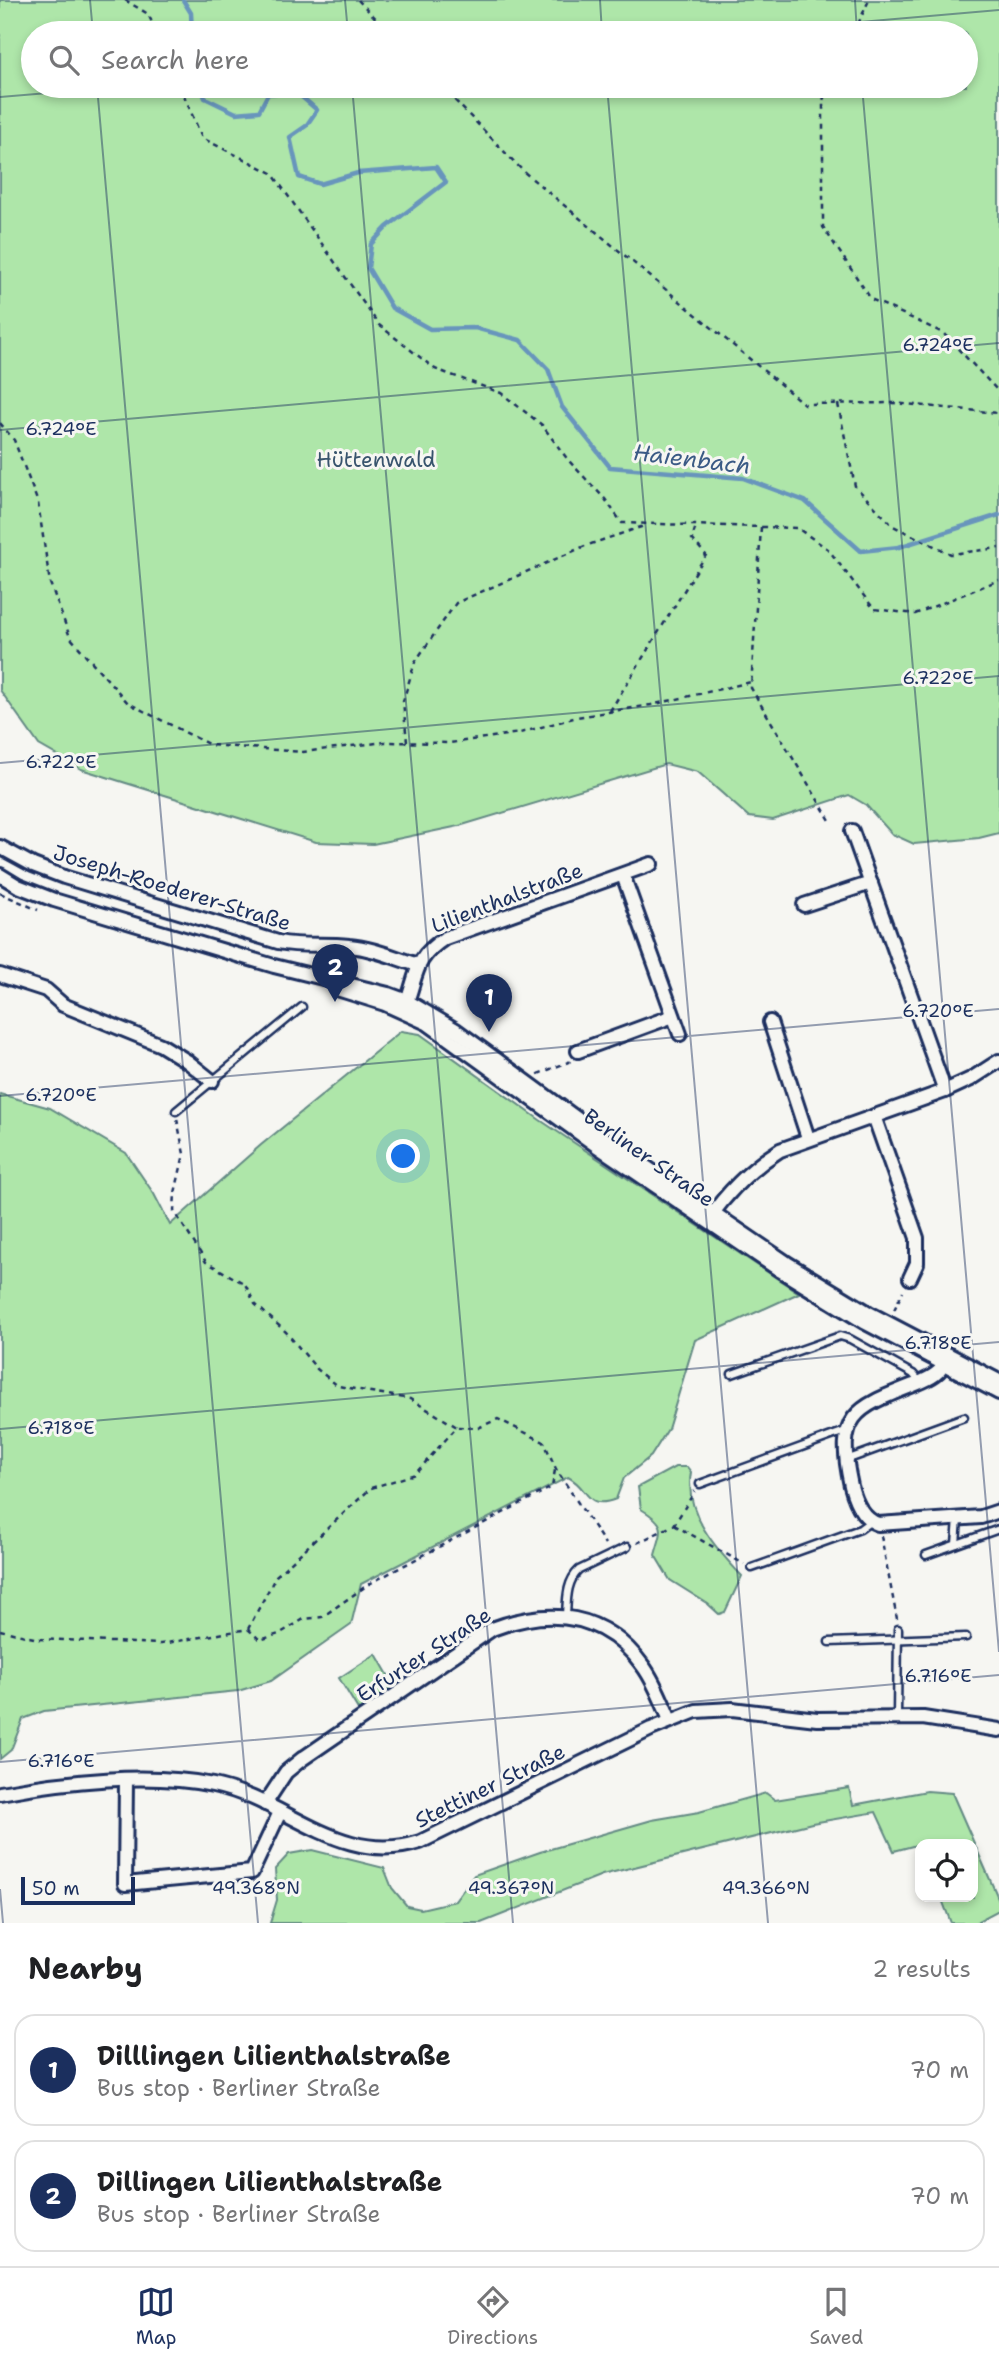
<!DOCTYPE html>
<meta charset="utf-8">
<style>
body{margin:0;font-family:"Shantell Sans",sans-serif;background:#f6f6f6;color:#202124}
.controls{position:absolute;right:21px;bottom:21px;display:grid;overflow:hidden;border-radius:14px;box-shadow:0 4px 10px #0003}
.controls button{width:63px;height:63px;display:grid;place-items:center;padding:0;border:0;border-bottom:2px solid #e0e0e0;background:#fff;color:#202124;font:35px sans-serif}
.scale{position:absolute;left:21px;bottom:18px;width:114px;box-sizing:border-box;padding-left:7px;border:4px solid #1b2f5e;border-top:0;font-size:19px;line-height:24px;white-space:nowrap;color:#1b2f5e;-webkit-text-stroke:5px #f6f6f2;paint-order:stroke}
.you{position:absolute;left:404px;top:1157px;width:24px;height:24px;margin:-18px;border:5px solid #fff;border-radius:50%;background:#1a73e8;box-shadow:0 0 0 10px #1a73e833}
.badge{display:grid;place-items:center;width:46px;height:46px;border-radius:50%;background:#1b2f5e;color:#fff;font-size:23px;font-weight:700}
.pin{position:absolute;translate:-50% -58px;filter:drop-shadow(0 2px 4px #0008)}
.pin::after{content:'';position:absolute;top:37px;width:24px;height:21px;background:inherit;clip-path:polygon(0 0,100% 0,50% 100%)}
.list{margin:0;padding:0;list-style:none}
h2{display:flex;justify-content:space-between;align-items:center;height:91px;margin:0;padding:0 28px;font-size:30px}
h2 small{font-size:23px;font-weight:400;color:#757577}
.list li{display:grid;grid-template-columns:46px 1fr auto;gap:21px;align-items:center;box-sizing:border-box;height:112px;margin:0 14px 14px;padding:0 14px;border:2px solid #e0e0e0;border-radius:21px}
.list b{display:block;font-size:26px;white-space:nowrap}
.list p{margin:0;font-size:23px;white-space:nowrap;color:#757577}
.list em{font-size:23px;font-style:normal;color:#757577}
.icon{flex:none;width:38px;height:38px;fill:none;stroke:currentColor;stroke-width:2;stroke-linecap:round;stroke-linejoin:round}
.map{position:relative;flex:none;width:999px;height:1923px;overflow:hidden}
.search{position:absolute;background:#fff;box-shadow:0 4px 10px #0003;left:21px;right:21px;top:21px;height:77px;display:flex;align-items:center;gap:18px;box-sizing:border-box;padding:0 24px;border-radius:38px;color:#757577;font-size:26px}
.sheet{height:343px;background:#fff}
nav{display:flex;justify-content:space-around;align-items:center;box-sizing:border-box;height:98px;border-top:2px solid #e0e0e0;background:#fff;font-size:19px;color:#757577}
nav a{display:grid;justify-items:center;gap:4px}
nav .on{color:#1b2f5e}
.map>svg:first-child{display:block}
</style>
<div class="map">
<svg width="999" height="1923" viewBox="0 0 999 1923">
<rect width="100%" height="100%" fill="#f6f6f2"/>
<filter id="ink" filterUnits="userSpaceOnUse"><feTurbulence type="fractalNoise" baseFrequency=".0143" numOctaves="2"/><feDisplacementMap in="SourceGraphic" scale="14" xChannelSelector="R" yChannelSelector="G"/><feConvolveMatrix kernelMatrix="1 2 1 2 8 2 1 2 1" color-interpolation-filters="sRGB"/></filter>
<g filter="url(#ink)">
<g fill="#aee6a9" stroke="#648a84" stroke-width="2" fill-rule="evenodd">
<path d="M0 0H999V833L979 838 914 844 892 834 866 805 849 795 773 820 749 817 698 772 666 764 459 826 373 844 316 842 81 769 39 745 0 690ZM966 33V86H33V33Z"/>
<path d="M401 1031 420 1034 540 1120 799 1293 695 1340 668 1429 651 1456 624 1478 616 1499C585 1511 590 1488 568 1477L361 1584 351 1625 271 1681 238 1691 44 1711 23 1719 11 1750 0 1759V1094L50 1108 126 1153 154 1194 170 1225 261 1145Z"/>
<path d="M675 1467H687L691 1472C684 1513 716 1549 742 1576L725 1612 719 1614 708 1604 670 1580 655 1555C662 1529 668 1525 641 1509L638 1487Z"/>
<path d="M376 1654 395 1687 359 1711 339 1678Z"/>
<path d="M849 1788 853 1805 927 1791 952 1793 999 1900V1910L978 1921 979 1923H951L941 1897H973V1844H920L894 1851 876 1812 812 1823 602 1875 481 1923H270L277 1900 275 1869 289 1854 312 1850 384 1868 392 1888 407 1906 421 1909 455 1901 474 1875 540 1852 652 1820 699 1812 766 1793 775 1800Z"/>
</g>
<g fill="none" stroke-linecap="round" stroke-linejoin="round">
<g stroke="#6795bc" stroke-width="4.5">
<path d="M183 0 191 13 192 33"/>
<path d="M201 86 205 98 236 113 259 111 268 94 295 91 317 110 306 126 290 137 299 177 320 184 358 173 436 167 446 182 387 227 371 244 368 268 392 308 430 329 475 328 520 340 548 369 562 407 610 467 743 478 805 501 861 551 899 547 999 515"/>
</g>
<defs>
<g id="service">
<path d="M176 1111 302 1007"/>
<path d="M732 1374 840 1336 850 1339 913 1374 920 1382"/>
<path d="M846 1460 964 1417"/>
<path d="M700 1484 848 1430"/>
<path d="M956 1544 958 1519"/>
<path d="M926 1555 999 1529"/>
<path d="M752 1568 860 1529 871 1521"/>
<path d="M566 1616C567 1600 566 1582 579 1570L627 1547"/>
<path d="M829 1642 966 1637"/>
<path d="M897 1717 898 1629"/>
</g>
<g id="minor">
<path d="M852 831 945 1091"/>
<path d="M0 847 33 865 64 877 278 942C304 947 324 943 349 946 373 948 395 958 418 965"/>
<path d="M0 875 18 886 54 900 274 966 388 994 407 1001 456 1030 602 1137 787 1263 869 1313 999 1381"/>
<path d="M623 875 680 1034"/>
<path d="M804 905 871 883"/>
<path d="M0 975 46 990 63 1005 161 1045 187 1061 212 1081"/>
<path d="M337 989 385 1004 427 1023 597 1146 781 1271 864 1322 999 1393"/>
<path d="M405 1007C418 974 413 959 445 938L651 864"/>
<path d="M770 1022 808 1138"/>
<path d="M578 1051 673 1016"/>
<path d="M874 1116 917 1238V1263L910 1278"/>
<path d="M708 1220C728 1191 750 1169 780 1150L945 1091 971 1079 999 1061"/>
<path d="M948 1358C941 1373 931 1378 916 1384 855 1408 835 1414 851 1486 855 1501 863 1519 878 1524L981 1517 999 1511"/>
<path d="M126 1780 125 1884 252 1872 280 1812"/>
<path d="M0 1793C65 1781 149 1772 213 1785 287 1800 340 1867 420 1842L651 1729 696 1711 732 1709 817 1719 923 1718 999 1730"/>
<path d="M265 1804 286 1772 302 1759 492 1629C550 1607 604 1612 643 1666 655 1682 662 1702 670 1720"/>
</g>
</defs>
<use href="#service" stroke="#1b2f5e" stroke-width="11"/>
<use href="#minor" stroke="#1b2f5e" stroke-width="18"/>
<g stroke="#1b2f5e" stroke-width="2.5" stroke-dasharray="5 5" stroke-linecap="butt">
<path d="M125 0 148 14 157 33"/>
<path d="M358 0 390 33"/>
<path d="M854 33 869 0"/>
<path d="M180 86 202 138 272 173 379 325 435 369 501 393 542 425 568 460 605 499 622 523 797 528 828 549 874 609 915 614 999 580"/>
<path d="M441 86 524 172 804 404 894 403 999 413"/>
<path d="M829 86 823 100V227L871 299 943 333 999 392"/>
<path d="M838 404 855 486 893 526 951 554 999 548"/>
<path d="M0 423 14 440 38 503 50 583 70 637 128 703 210 745 303 752 385 742 450 743 520 733 577 717 651 705 751 682"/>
<path d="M761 527 751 688 831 822"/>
<path d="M610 711 706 555 692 539 696 526"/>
<path d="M407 742 403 701 415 662 456 603 585 546 644 526"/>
<path d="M0 893 38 910"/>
<path d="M538 1074 571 1061"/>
<path d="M177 1119 184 1154 175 1193 174 1211 206 1262 245 1284 255 1304 286 1332 317 1369 338 1386 410 1399 457 1427"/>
<path d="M894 1310 903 1291"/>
<path d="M674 1525 744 1564"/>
<path d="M881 1536 897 1619"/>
<path d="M637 1543 674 1525 695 1491"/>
<path d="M248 1629 260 1640 279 1634 304 1619 322 1617 369 1584 552 1487 555 1470"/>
<path d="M0 1630 38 1639 161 1644 248 1629 276 1576 371 1488 415 1474 457 1427 478 1428 498 1419 544 1442 556 1469 605 1544"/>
</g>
<use href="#service" stroke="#f6f6f2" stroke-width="6"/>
<use href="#minor" stroke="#f6f6f2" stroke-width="12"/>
</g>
</g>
<path fill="none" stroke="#1b2f5e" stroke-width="2" stroke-opacity="0.45" d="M90 0 93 33M345 0 348 33M600 0 602 33M855 0 857 33M732 33 999 10M97 86 258 1923M352 86 513 1923M607 86 768 1923M862 86 999 1652M0 97 132 86M0 430 999 343M0 763 999 676M0 1096 999 1009M0 1429 999 1342M0 1762 999 1675M0 1889 3 1923"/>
<g text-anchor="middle" stroke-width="6" stroke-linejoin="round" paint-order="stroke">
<g font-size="21" fill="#38546d" stroke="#f6f6f2">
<text x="376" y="467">Hüttenwald</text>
</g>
<g font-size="21" fill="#1b2f5e" stroke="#f6f6f2">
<text transform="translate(172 888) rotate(17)" y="7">Joseph-Roederer-Straße</text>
<text transform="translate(507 898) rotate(-21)" y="7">Lilienthalstraße</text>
<text transform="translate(649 1158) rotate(35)" y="7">Berliner Straße</text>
<text transform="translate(424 1655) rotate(-33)" y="7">Erfurter Straße</text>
<text transform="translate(490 1786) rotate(-26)" y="7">Stettiner Straße</text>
</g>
<g font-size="23" font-style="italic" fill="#3a5a85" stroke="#f6f6f2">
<text transform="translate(692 459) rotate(7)" y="8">Haienbach</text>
</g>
</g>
<g font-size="18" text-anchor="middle" fill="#1b2f5e" stroke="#f6f6f2" stroke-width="6" stroke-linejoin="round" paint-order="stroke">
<text x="938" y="351">6.724°E</text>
<text x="61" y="435">6.724°E</text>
<text x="938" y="684">6.722°E</text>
<text x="61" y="768">6.722°E</text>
<text x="938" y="1017">6.720°E</text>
<text x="61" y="1101">6.720°E</text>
<text x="938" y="1349">6.718°E</text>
<text x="61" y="1434">6.718°E</text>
<text x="938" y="1682">6.716°E</text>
<text x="61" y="1767">6.716°E</text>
<text x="256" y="1894">49.368°N</text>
<text x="511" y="1894">49.367°N</text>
<text x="766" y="1894">49.366°N</text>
</g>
</svg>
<div class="controls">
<button><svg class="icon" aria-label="locate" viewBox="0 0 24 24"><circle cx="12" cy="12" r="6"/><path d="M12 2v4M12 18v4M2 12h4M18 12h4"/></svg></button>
</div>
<div class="scale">50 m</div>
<div class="you"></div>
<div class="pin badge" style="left:489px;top:1032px">1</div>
<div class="pin badge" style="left:335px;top:1002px">2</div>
<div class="search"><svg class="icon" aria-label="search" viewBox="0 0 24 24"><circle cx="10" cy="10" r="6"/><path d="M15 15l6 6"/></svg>Search here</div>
</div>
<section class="sheet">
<h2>Nearby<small>2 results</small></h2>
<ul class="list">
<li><span class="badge">1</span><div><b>Dilllingen Lilienthalstraße</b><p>Bus stop · Berliner Straße</p></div><em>70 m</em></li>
<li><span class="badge">2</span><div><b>Dillingen Lilienthalstraße</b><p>Bus stop · Berliner Straße</p></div><em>70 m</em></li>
</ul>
</section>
<nav>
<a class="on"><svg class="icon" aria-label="map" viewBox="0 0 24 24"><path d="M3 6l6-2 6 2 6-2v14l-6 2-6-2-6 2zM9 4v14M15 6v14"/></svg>Map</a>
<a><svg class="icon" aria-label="directions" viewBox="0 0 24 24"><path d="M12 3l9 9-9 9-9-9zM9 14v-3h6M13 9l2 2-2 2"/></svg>Directions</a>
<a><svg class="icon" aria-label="saved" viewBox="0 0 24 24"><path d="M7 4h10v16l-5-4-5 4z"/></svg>Saved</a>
</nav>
